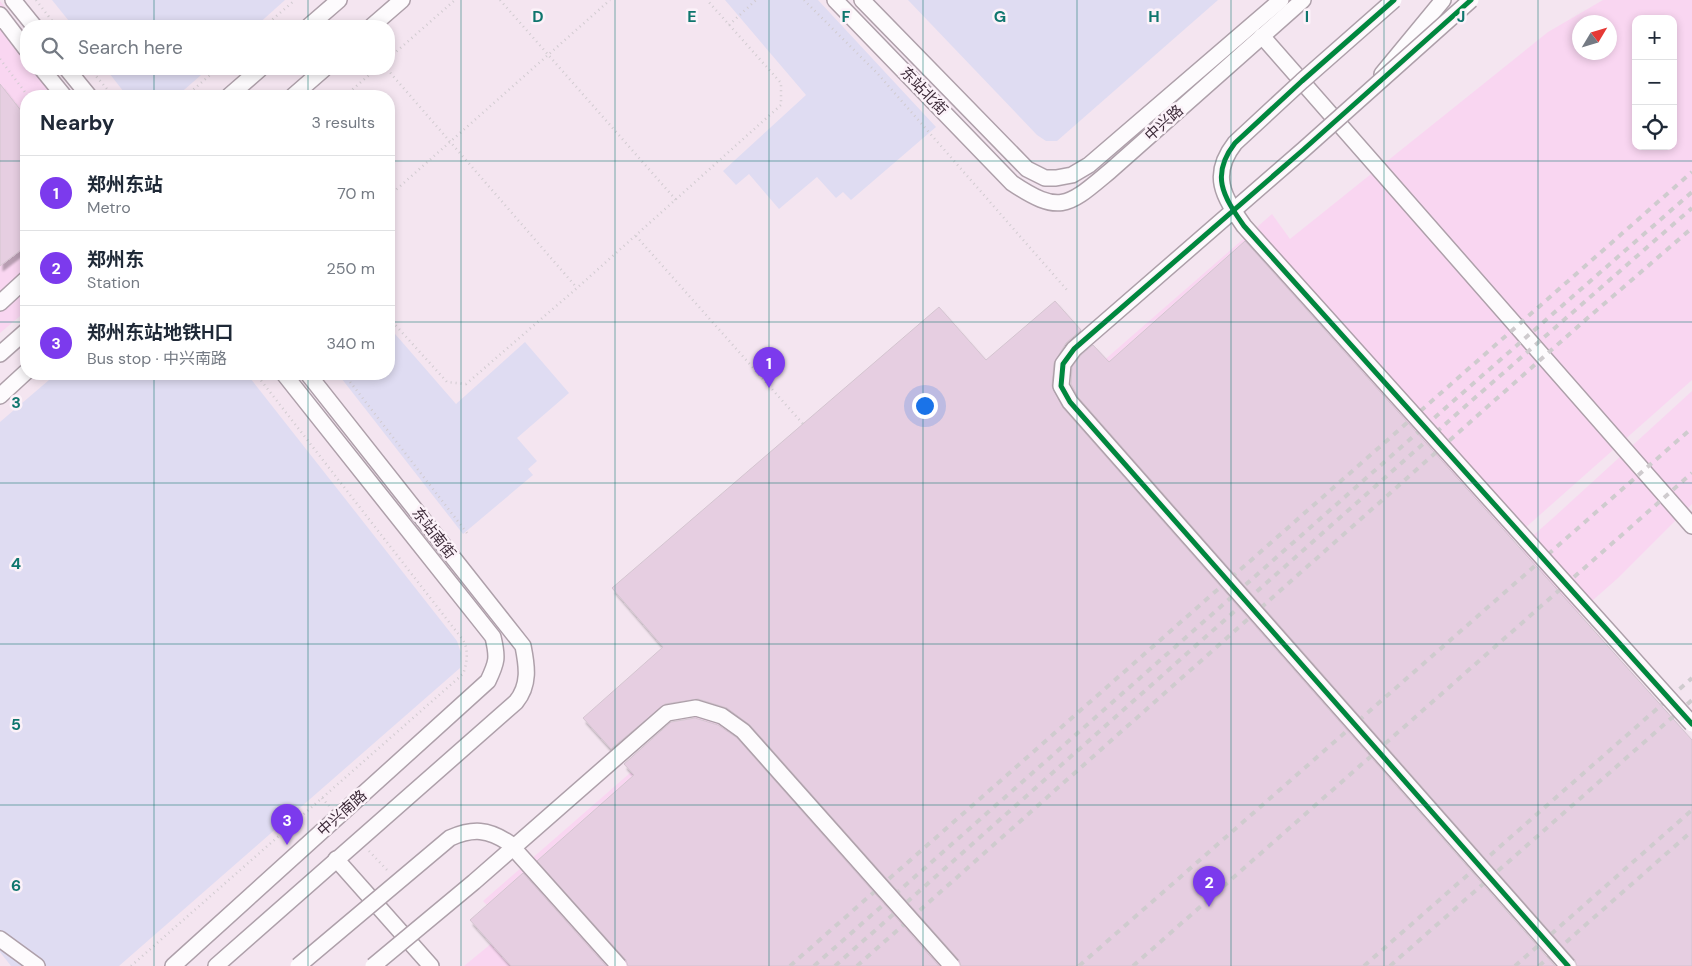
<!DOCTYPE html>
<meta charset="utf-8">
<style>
body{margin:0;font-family:"DM Sans","Noto Sans SC",sans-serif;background:#f2f2f3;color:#1f2937}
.controls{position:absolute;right:15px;top:15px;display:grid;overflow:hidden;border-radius:10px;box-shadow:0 2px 8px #0003}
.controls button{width:45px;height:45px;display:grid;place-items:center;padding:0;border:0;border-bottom:1px solid #e0e1e3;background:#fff;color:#1f2937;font:25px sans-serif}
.compass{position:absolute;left:1572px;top:15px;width:45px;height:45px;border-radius:50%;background:#fff;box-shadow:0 2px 8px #0003;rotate:52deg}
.you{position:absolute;left:924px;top:405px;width:18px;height:18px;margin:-12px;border:4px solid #fff;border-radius:50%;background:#1a73e8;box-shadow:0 0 0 8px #1a73e833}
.badge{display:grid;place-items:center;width:32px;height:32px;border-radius:50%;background:#7c3aed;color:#fff;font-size:16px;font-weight:700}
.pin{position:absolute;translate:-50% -41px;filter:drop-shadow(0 1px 2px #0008)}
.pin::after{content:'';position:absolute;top:26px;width:18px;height:15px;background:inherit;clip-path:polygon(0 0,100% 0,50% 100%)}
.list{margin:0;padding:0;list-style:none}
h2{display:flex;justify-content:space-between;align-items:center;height:65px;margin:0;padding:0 20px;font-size:21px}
h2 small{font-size:16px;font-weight:400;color:#747a83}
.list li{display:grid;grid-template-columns:32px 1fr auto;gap:15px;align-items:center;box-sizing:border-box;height:75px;padding:0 20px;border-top:1px solid #e0e1e3}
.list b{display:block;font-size:19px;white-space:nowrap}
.list p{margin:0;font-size:16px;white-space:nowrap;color:#747a83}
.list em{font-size:16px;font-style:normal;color:#747a83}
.icon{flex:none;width:28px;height:28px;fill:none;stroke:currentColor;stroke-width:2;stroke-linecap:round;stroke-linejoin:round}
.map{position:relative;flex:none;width:1692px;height:966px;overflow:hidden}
.search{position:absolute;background:#fff;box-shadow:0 2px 8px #0003;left:20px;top:20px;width:375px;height:55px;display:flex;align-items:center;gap:12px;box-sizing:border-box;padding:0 18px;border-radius:20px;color:#747a83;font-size:19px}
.panel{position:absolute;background:#fff;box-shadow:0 2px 8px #0003;left:20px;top:90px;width:375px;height:290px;border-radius:20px}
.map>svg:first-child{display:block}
</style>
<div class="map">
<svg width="1692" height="966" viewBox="0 0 1692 966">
<defs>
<filter id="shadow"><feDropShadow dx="3" dy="5" stdDeviation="1" flood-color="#0004"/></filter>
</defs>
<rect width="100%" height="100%" fill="#f4e5f0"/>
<g fill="#f9d6f1" fill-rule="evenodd">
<path d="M1603 0H1692V380L1031 966H464L509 929 483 901 1272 214 1290 239 1548 32ZM1636 19H1673V146H1636ZM1580 22H1610V52H1580Z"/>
<path d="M0 1 26 34V69H53L75 96H26V311L0 333Z"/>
<path d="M1692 391V504L1618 578 1178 966H1042L1553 518Z"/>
</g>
<g fill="#dfdcf2">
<path d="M52 0H285L256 26H73Z"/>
<path d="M725 0H818L936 127 851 200 843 192 836 198 817 177 779 209 749 174 736 185 723 171 806 95Z"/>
<path d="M908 0H1218L1057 141H1046L1037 135Z"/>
<path d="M106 69H208L177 96H127Z"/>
<path d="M389 327 456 404 525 342 569 393 517 438 537 461 528 469 533 475 463 534 338 374H389Z"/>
<path d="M56 374H247L457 641 461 653 460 668 119 966H11L0 952V422Z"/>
</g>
<g fill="#e6cee1" stroke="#d4c5d0" filter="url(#shadow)">
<path d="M0 84 26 117V246L0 266Z"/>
<path d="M1245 241 1692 740V966H1577L1575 960 1078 397 1071 384 1072 367 1081 355 1093 345 1109 362Z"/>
<path d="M1055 301 1081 330 1066 343 1054 363 1052 386 1063 408 1555 966H961L959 960 750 725 727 708 698 699 665 704 611 749 583 718 663 647 612 588 939 307 986 360Z"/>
<path d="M695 718 718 725 737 738 939 966H628L626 960 537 861 634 775 624 764 671 722Z"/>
<path d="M523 873 606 966H511L470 920Z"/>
</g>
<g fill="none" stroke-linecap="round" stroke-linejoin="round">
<defs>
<g id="tertiary">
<path d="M13 0 34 26"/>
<path d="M835 0 1012 183C1061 216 1069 205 1110 171L1303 0"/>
<path d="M862 0 1027 169 1045 178H1056L1072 175 1089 165 1281 0"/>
<path d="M0 15 26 49"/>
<path d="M309 26 339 0"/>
<path d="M372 26 402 0"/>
<path d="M1262 36 1692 526"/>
<path d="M42 69 64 96"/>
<path d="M67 69 89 96"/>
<path d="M1382 74 1443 0"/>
<path d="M229 96 260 69"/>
<path d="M293 96 324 69"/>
<path d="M0 303 26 279"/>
<path d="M0 354 26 331"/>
<path d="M0 396 26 372"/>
<path d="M336 859 431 966"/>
<path d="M0 939 37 966"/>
<path d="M173 966 488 681C497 662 498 658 493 637L284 374"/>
<path d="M216 966 516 702C530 685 527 666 523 646L308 374"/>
</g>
</defs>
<use href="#tertiary" stroke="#aea0aa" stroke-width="18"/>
<g stroke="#d1cbd0" stroke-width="2.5" stroke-dasharray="1 4" stroke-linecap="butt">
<path d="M36 0 56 26"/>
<path d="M500 0 676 200"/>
<path d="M804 0 878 74 1067 290"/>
<path d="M729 25 756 0"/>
<path d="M265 26 295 0"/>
<path d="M389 58 455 0"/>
<path d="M0 59 28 96"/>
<path d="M90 69 113 96"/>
<path d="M387 69 577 288"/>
<path d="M186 96 217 69"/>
<path d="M345 96 376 69"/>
<path d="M389 196 610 0"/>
<path d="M636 236 803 424"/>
<path d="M389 318 447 382 466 384 577 288 781 105V83L707 0"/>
<path d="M344 374 467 533"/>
<path d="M322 798 329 806"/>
<path d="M369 851 388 871"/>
<path d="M131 966 463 674C467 664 469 650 463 640L256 374"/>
</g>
<use href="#tertiary" stroke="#fdfbfd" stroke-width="15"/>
<g stroke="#cfcbce" stroke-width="4" stroke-dasharray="6 6" stroke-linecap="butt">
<path d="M790 966 1692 172"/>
<path d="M814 966 1467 389 1692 192"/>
<path d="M835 966 1477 396 1692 208"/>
<path d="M857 966 1583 322 1692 228"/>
<path d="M1079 966 1692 428"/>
<path d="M1133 966 1692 473"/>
<path d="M1364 966 1692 678"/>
<path d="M1390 966 1692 700"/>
<path d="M1515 966 1692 810"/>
<path d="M1539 966 1692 831"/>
</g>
<defs>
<g id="tertiary-bridge">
<path d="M1394 0 1302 81 1235 143C1210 175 1223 196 1244 226L1692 724"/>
<path d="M1471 0 1303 150 1074 349 1063 364 1061 386 1070 402 1568 966"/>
<path d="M298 966 450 838C473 828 488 829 509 843L619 966"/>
<path d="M373 966 474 882 667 713 696 708 722 716 743 731 952 966"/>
</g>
</defs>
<use href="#tertiary-bridge" stroke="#aea0aa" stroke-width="18" stroke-linecap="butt"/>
<use href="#tertiary-bridge" stroke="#fdfbfd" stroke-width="15"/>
<defs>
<g id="cycleway">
<path d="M1394 0 1302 81 1235 143C1210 175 1223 196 1244 226L1692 724"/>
<path d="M1471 0 1303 150 1074 349 1063 364 1061 386 1070 402 1568 966"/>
</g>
</defs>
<use href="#cycleway" stroke="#fcf2f9" stroke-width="8"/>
<use href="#cycleway" stroke="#00873e" stroke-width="5"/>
</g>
<path fill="none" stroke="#0f766e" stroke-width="1" stroke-opacity="0.55" d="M154 0V26M308 0V26M461 0V966M615 0V966M769 0V966M923 0V966M1077 0V966M1231 0V966M1384 0V966M1538 0V966M154 69V96M308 69V96M0 161H26M389 161H1692M0 322H26M389 322H1692M154 374V966M308 374V966M0 483H1692M0 644H1692M0 805H1692"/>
<g text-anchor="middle" stroke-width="5" stroke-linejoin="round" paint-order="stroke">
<g font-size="15" fill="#3c2a38" stroke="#fcf2f9">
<text transform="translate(924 91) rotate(46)" y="5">东站北街</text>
<text transform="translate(1164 123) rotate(-42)" y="5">中兴路</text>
<text transform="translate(434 533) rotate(52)" y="5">东站南街</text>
<text transform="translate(342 813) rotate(-42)" y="5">中兴南路</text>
</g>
</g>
<g font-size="16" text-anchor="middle" font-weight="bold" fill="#0f766e" stroke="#fcf2f9" stroke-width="5" stroke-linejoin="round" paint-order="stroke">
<text x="538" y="22">D</text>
<text x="692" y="22">E</text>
<text x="846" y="22">F</text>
<text x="1000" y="22">G</text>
<text x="1154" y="22">H</text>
<text x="1307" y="22">I</text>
<text x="1461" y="22">J</text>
<text x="16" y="408">3</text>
<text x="16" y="569">4</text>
<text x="16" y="730">5</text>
<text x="16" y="891">6</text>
</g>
</svg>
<div class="controls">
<button>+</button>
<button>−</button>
<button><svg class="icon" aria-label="locate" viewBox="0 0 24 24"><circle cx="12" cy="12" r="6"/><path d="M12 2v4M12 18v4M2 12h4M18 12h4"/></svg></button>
</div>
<svg class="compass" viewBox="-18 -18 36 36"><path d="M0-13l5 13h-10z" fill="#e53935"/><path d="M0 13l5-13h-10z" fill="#747a83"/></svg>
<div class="you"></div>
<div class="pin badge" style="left:769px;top:388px">1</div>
<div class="pin badge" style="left:1209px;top:907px">2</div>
<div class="pin badge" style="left:287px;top:845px">3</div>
<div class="search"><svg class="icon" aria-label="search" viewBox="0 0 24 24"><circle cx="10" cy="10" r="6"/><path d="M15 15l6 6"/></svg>Search here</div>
<section class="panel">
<h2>Nearby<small>3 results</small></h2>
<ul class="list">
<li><span class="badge">1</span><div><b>郑州东站</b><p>Metro</p></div><em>70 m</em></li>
<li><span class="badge">2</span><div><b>郑州东</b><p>Station</p></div><em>250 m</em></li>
<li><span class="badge">3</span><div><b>郑州东站地铁H口</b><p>Bus stop · 中兴南路</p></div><em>340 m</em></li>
</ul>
</section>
</div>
